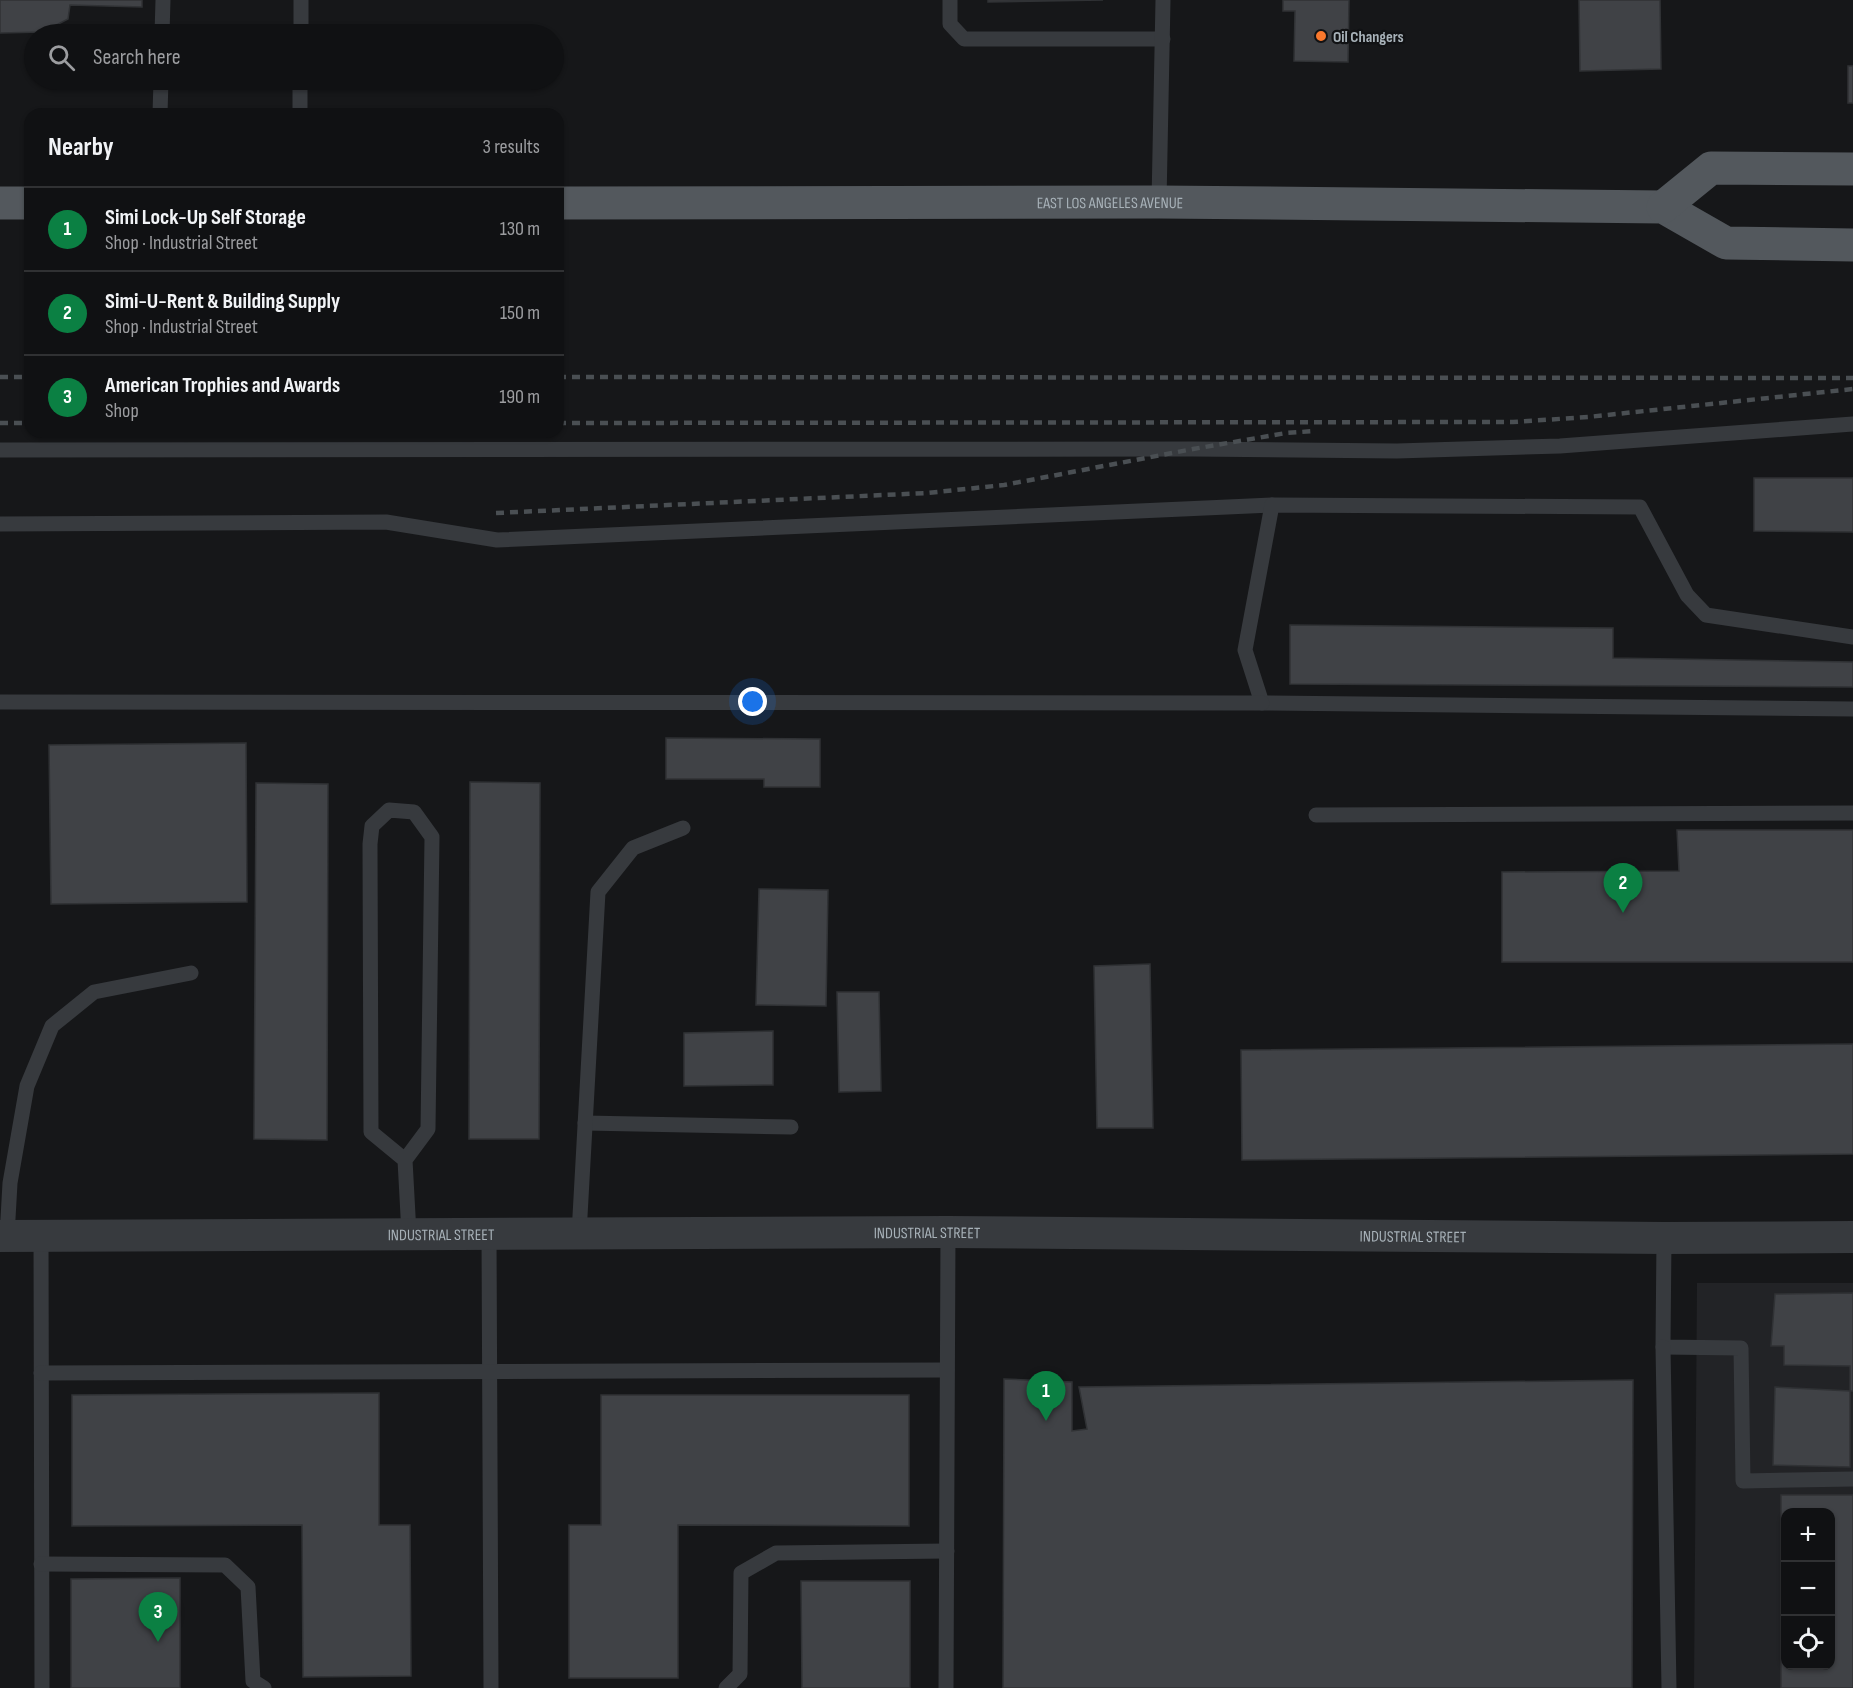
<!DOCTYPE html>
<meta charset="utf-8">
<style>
body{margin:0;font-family:"Sofia Sans Condensed",sans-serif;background:#1e1f21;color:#f1f3f6}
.controls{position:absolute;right:18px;bottom:18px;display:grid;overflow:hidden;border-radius:12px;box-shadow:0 2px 4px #0004}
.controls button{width:54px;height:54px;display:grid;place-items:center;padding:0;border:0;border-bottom:2px solid #303133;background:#101113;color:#f1f3f6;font:30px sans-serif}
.you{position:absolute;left:753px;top:702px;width:21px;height:21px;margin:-15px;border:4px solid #fff;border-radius:50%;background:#1a73e8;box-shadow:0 0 0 9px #1a73e833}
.badge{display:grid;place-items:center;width:39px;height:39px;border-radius:50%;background:#0b8043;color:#fff;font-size:20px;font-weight:700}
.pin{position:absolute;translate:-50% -50px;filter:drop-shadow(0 2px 3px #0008)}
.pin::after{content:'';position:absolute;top:32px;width:21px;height:18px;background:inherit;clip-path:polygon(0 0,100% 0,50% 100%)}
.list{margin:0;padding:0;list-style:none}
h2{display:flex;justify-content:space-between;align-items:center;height:78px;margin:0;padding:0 24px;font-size:26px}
h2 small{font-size:20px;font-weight:400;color:#9c9da0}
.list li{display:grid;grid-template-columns:39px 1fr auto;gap:18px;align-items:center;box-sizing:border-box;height:84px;padding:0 24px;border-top:2px solid #303133}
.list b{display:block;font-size:22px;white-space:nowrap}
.list p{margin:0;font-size:20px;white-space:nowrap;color:#9c9da0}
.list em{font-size:20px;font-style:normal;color:#9c9da0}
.icon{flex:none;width:33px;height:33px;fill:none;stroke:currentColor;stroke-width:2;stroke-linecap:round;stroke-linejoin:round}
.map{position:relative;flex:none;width:1853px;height:1688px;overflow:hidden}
.search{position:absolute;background:#101113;box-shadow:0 2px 4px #0004;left:24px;top:24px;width:540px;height:66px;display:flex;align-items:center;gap:15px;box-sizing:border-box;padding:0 21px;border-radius:33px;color:#9c9da0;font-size:22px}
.panel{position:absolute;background:#101113;box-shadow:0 2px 4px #0004;left:24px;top:108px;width:540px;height:330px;border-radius:18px}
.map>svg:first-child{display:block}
</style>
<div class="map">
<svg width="1853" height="1688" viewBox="0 0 1853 1688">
<rect width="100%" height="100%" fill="#161719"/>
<path fill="#222326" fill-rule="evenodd" d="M1697 1283H1853V1688H1694ZM1786 1512H1830V1666H1786Z"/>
<g fill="#404246" stroke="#303235" stroke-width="1.5" fill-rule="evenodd">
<path d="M0 0H142V7L70 5 68 19 43 32 0 33Z"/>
<path d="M988 0H1103L988 2Z"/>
<path d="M1283 0H1349L1348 62 1294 61 1295 11H1283Z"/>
<path d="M1579 0H1660L1661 69 1580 71Z"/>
<rect x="1848" y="66" width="5" height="37"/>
<path d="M1754 478H1853V532L1754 531Z"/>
<path d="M1290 625 1613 628V658L1853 662V687L1290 684Z"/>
<path d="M666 738 820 739V787H764V779H666Z"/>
<path d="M246 743 247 902 51 904 49 745Z"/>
<path d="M470 782 540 783 539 1139H469Z"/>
<path d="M256 783 328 784 327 1140 254 1139Z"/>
<path d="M1677 830H1853V962H1502V872L1679 871Z"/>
<path d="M759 889 828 890 826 1006 756 1005Z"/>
<path d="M1150 964 1153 1128H1097L1094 966Z"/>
<path d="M837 992H879L881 1091 839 1092Z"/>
<path d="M773 1031V1085L684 1086V1033Z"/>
<path d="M1853 1044V1154L1242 1160 1241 1050Z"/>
<path d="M1853 1293V1391H1850V1366L1784 1365V1346H1771L1775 1294Z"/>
<path d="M1004 1379 1072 1382V1431L1087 1429 1079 1387 1633 1380 1632 1688H1003Z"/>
<path d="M1775 1387 1850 1391V1467L1773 1465Z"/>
<path d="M379 1393V1525H410L411 1676 303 1677 302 1525 72 1526V1395Z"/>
<path d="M601 1395H909V1526L678 1525V1678H569V1525H601Z"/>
<path d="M1781 1495H1853V1688H1781ZM1786 1512H1830V1666H1786Z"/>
<path d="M180 1578V1688H71V1579Z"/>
<path d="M801 1581H910V1688H802Z"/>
</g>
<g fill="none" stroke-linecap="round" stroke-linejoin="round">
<g stroke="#373a3e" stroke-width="15">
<path d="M950 0V24L964 39H1163"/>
<path d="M162 34 163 0"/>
<path d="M301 34V0"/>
<path d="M160 114 161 80"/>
<path d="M300 114V80"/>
<path d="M1159 202 1163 0"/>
<path d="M0 450 1193 449 1397 451 1560 446 1853 424"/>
<path d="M0 524 386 522 497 540 1272 505"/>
<path d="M1853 637 1706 615 1687 595 1640 507 1272 505 1245 650 1262 703 1853 709"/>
<path d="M0 702 1262 703"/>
<path d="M1316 815 1853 813"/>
<path d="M585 1123 791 1127"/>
<path d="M405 1160 371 1132 370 844 372 826 389 810 414 812 432 837 428 1129 405 1160 409 1234"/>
<path d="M489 1234 491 1688"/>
<path d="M579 1234 598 892 633 848 683 828"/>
<path d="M41 1235 42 1688"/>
<path d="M7 1236 10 1183 27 1086 52 1026 94 992 191 973"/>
<path d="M1664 1238 1663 1347 1741 1348 1743 1481 1853 1479"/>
<path d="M1663 1347 1669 1688"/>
<path d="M41 1373 947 1370"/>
<path d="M41 1564 225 1565 248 1587 253 1681 264 1688"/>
<path d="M726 1688 740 1674 741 1573 776 1553 947 1551"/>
<path d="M946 1688 948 1232"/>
</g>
<path stroke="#373a3e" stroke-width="32" id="s1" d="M0 1236 948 1232 1664 1238 1853 1237"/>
<g stroke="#53585d" stroke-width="33">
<path d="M0 203H30"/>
<path id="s2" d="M558 203 1159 202 1663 207 1726 243 1853 245"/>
<path d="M1663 207 1711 168 1853 169"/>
</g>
<g stroke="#4a4f53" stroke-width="4.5" stroke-dasharray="8 6" stroke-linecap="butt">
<path d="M0 377H30"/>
<path d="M558 377 1853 378"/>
<path d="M0 423H30"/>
<path d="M558 423 1513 422 1588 417 1853 389"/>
<path d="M496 513 927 493 1004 485 1193 449 1286 433 1315 431"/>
</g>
</g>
<circle fill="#fa782d" stroke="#111214" stroke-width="2" cx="1321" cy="36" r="6"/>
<g text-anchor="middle" stroke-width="4.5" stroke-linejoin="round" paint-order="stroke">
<g font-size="16" font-weight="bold" fill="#a8b2b9" stroke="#111214" text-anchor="start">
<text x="1333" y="42">Oil Changers</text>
</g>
<g font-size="16" fill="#a8b2b9" stroke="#111214">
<text dy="6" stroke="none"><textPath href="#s2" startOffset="552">EAST LOS ANGELES AVENUE</textPath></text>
<text dy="6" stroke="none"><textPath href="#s1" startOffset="927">INDUSTRIAL STREET</textPath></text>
<text dy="6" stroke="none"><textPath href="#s1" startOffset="441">INDUSTRIAL STREET</textPath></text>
<text dy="6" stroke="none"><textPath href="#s1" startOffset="1413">INDUSTRIAL STREET</textPath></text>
</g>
</g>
</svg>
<div class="controls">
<button>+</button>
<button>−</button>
<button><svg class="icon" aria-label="locate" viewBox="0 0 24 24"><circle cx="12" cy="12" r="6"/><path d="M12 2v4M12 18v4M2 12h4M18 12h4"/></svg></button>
</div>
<div class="you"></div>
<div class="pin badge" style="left:1046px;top:1421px">1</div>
<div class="pin badge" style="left:1623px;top:913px">2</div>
<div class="pin badge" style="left:158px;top:1642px">3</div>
<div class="search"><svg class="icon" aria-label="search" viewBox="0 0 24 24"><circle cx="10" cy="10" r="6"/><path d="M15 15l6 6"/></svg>Search here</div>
<section class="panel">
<h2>Nearby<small>3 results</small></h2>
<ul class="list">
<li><span class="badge">1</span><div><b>Simi Lock-Up Self Storage</b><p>Shop · Industrial Street</p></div><em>130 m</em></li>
<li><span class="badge">2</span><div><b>Simi-U-Rent &amp; Building Supply</b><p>Shop · Industrial Street</p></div><em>150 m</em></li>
<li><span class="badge">3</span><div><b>American Trophies and Awards</b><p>Shop</p></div><em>190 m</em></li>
</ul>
</section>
</div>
